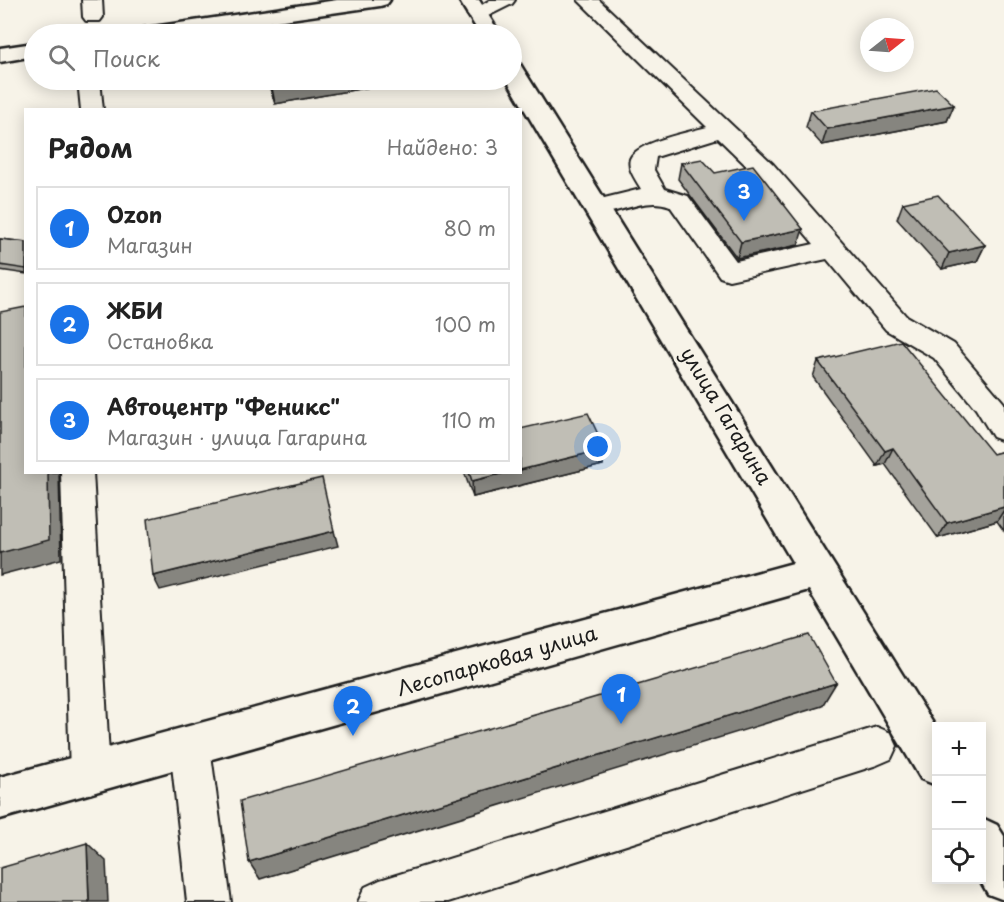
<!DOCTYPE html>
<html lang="ru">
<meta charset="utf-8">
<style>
body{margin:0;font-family:"Playpen Sans",sans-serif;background:#f6f6f6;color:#222}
.controls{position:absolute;right:18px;bottom:18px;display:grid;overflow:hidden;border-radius:0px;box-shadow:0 3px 15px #0003}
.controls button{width:54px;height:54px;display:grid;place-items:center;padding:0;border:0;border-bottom:2px solid #e0e0e0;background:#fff;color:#222;font:30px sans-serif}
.compass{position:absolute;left:860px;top:18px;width:54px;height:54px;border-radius:50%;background:#fff;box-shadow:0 3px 15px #0003;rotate:73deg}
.you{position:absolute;left:598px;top:447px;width:21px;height:21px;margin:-15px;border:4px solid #fff;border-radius:50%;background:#1a73e8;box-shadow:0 0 0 9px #1a73e833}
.badge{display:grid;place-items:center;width:39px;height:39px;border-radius:50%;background:#1a73e8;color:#fff;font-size:20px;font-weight:700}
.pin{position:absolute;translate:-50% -50px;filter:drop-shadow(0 2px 3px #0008)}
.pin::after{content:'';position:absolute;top:32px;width:21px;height:18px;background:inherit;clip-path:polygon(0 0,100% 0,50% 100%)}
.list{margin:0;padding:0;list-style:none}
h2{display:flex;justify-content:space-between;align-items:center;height:78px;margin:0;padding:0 24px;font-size:26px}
h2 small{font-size:20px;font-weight:400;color:#767676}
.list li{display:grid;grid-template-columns:39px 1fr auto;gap:18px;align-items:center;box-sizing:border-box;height:84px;margin:0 12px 12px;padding:0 12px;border:2px solid #e0e0e0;border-radius:0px}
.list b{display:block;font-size:22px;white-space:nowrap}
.list p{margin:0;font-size:20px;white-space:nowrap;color:#767676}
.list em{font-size:20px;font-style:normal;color:#767676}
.icon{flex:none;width:33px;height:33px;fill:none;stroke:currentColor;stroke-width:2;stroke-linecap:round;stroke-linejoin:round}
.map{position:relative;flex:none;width:1004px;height:902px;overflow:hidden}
.search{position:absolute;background:#fff;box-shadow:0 3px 15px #0003;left:24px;top:24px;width:498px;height:66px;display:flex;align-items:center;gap:15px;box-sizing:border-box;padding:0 21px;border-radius:33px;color:#767676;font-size:22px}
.panel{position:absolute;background:#fff;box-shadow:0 3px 15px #0003;left:24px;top:108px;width:498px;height:366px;border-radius:0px}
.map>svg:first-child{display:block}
</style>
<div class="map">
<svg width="1004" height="902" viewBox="0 0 1004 902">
<rect width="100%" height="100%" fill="#f7f3e8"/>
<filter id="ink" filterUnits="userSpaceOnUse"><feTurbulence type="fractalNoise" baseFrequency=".0167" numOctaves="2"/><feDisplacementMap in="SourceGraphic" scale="12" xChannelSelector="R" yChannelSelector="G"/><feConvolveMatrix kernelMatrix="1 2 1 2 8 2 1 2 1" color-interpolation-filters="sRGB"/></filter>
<g filter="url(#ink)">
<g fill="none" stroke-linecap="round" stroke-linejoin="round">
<defs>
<g id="minor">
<path d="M82 0H102L103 17 100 21H86L83 17Z"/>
<path d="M490 0H515L512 4 484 18H470L467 14Z"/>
<path d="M578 0H599L773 164 906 316 954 344 1004 403V441L993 437 976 409 934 358 886 330 827 259 729 280 720 277 670 206C642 195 615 219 588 212L584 207 588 202 641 189C636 180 627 169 630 159 636 142 690 132 707 127ZM718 138 755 174 814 244 736 261 688 196 665 189 654 170 656 157Z"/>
<path d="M78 80H100L103 110H81Z"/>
<path d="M61 472H93L110 774 104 788 90 794 76 788 70 774Z"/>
<path d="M877 727 891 733 897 746 891 759 877 765 448 902H358L365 887 380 880Z"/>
<path d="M190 728 204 734 210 747 231 902H187L170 747 176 734Z"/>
</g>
<g id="major">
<path d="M337 0H390L387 4 380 6 187 34H135L138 29 146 28Z"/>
<path d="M459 0H479L500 34H480Z"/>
<path d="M34 43V56L0 62V48Z"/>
<path d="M512 62 520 64 523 69 936 728V785L921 779 809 590 0 819V777L793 563 507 80H512Z"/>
<path d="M982 818 997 825 1004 836V900L988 894 980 880Z"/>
</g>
</defs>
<use href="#minor" stroke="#1c1c1c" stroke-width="4"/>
<use href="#major" stroke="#1c1c1c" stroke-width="5"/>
<use href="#minor" fill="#f7f3e8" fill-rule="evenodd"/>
<use href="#major" fill="#f7f3e8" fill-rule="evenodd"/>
</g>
<g fill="#a5a39c" stroke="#1c1c1c" stroke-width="1.5">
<path d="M267 80H370L371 87 275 104Z"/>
<path d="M954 105 947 121 822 145 806 127 811 111Z"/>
<path d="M681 163 715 173 798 245 737 258 678 179Z"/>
<path d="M903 203 985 245 977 261 942 269 897 219Z"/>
<path d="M0 239 26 242V274L0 270Z"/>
<path d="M818 361 993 454 1004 451V531L997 521 938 538 885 464 877 466 813 377Z"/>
<path d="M605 449 603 465 473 497 464 472H520Z"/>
</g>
<g fill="#86857f" stroke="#1c1c1c" stroke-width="1.5">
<path d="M320 80H370L371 87 275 104 272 88Z"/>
<path d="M954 105 947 121 822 145 827 129Z"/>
<path d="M803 229 798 245 737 258 741 242Z"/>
<path d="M985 245 977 261 942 269 949 253Z"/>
<path d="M893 448 885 464 877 466 885 451Z"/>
<path d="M605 449 603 465 473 497 472 481 508 472H520V470Z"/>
<path d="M48 472H59L61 559 0 575V553Z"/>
<path d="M1004 507V510L997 521 938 538 947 523Z"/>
<path d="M334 531 338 546 160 590 153 576Z"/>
<path d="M836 683 822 706 260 879 249 862Z"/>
<path d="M87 843 106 861 108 902H89Z"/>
</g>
<g fill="#c0beb5" stroke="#1c1c1c" stroke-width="1.5">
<path d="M269 80H320L272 88Z"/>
<path d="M936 88 954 105 827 129 811 111Z"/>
<path d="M702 159 715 173 753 165 803 229 741 242 681 163Z"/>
<path d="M938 195 985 245 949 253 903 203Z"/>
<path d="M0 239 26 242V269L0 265Z"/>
<path d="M26 307V472H48L49 540 0 553V312Z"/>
<path d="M901 341 993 454 1004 451V507L947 523 893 448 885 451 818 361Z"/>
<path d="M588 413 605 449 520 470V429Z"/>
<path d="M469 472H508L472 481Z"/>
<path d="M322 478 334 531 153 576 147 519Z"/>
<path d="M809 635 836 683 249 862 240 801Z"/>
<path d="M87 843 89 902H0V868Z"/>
</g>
</g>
<g text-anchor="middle" stroke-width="6" stroke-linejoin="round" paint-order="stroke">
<g font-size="20" fill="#1c1c1c" stroke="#f7f3e8">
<text transform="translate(726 416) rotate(59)" y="7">улица Гагарина</text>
<text transform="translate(497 661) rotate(-16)" y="7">Лесопарковая улица</text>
</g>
</g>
</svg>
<div class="controls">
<button>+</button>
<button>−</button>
<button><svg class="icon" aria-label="locate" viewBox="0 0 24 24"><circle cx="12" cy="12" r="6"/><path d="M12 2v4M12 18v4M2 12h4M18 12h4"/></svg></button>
</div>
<svg class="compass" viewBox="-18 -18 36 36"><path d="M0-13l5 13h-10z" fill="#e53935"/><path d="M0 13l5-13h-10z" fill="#767676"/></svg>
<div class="you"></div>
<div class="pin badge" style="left:621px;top:724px">1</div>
<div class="pin badge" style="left:353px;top:736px">2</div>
<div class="pin badge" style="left:744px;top:221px">3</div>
<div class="search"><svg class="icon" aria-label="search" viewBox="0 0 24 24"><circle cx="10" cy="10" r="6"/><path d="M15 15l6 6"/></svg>Поиск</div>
<section class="panel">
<h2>Рядом<small>Найдено: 3</small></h2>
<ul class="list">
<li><span class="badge">1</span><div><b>Ozon</b><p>Магазин</p></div><em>80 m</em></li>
<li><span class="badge">2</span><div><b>ЖБИ</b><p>Остановка</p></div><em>100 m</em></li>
<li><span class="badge">3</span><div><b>Автоцентр &quot;Феникс&quot;</b><p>Магазин · улица Гагарина</p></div><em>110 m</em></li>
</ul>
</section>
</div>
